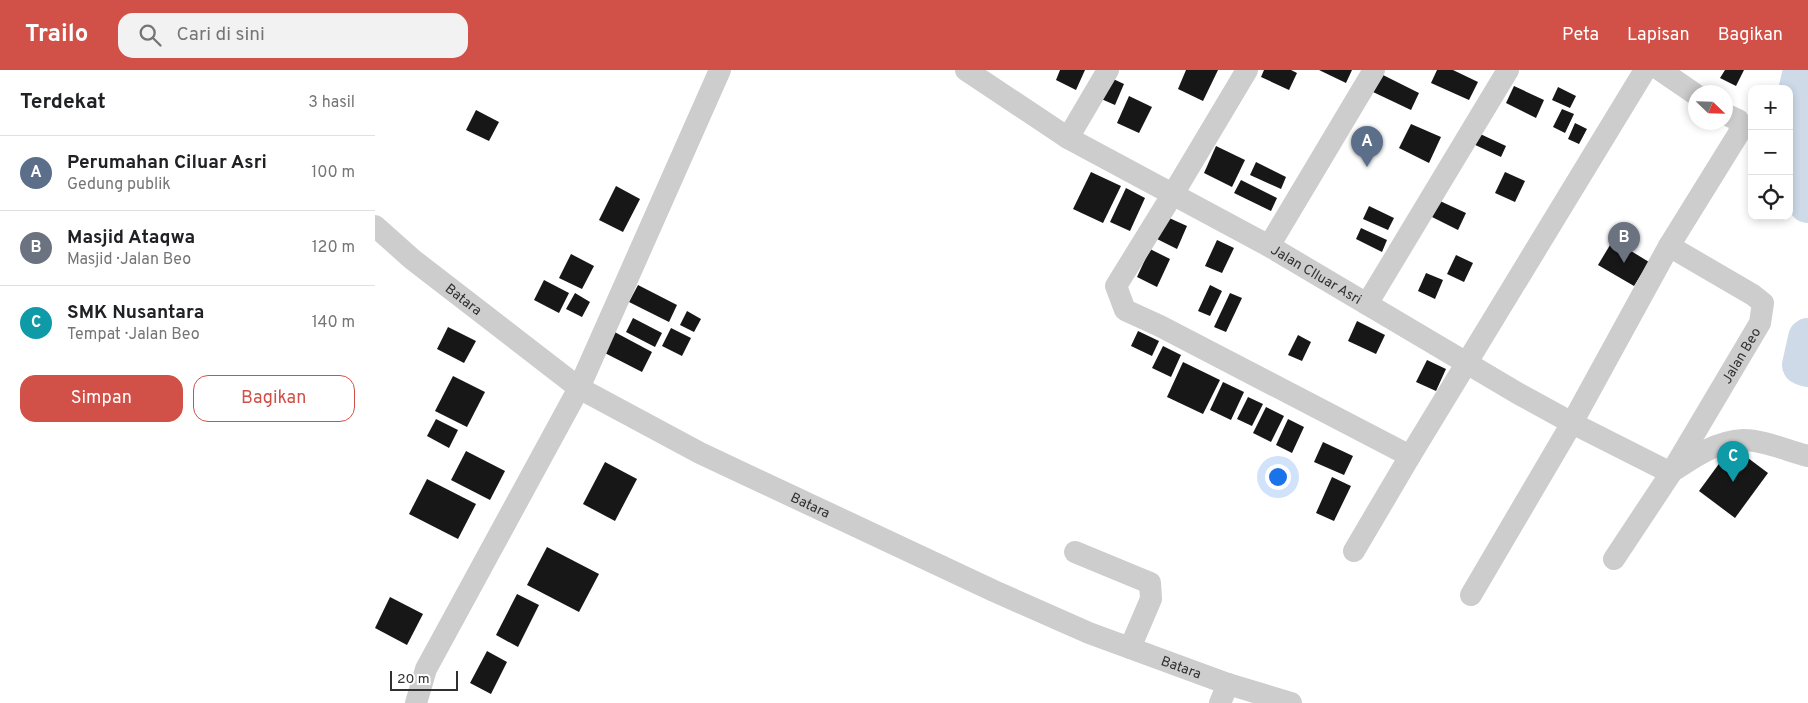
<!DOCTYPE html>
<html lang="id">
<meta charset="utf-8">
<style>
body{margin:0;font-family:Overpass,sans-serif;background:#f2f2f2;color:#202124}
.controls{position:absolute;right:15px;top:15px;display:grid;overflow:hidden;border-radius:10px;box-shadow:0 2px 8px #0003}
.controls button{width:45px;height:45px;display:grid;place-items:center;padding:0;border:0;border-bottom:1px solid #e0e0e0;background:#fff;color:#202124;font:25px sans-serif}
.compass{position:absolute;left:1313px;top:15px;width:45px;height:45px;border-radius:50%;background:#fff;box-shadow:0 2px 8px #0003;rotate:113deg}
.scale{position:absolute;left:15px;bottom:12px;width:68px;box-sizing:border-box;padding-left:5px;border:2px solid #303030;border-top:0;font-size:14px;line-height:18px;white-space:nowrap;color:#303030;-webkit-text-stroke:4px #fff;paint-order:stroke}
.you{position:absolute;left:902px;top:406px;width:18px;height:18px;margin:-12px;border:4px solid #fff;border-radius:50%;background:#1a73e8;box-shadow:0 0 0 8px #1a73e833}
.badge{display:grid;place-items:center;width:32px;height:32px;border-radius:50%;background:#d15047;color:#fff;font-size:16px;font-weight:700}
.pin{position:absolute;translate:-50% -41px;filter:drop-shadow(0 1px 2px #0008)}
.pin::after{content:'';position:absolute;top:26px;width:18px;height:15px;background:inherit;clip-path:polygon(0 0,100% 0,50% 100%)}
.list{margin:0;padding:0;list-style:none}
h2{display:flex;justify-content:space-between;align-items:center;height:65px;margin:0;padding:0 20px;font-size:21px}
h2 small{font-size:16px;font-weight:400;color:#757577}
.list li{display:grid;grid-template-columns:32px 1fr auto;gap:15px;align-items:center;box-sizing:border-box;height:75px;padding:0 20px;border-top:1px solid #e0e0e0}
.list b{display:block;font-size:19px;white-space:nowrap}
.list p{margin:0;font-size:16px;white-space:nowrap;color:#757577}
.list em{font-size:16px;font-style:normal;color:#757577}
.actions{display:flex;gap:10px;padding:15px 20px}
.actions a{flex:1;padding:11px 0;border:1px solid #d15047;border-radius:15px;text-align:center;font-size:18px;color:#d15047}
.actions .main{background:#d15047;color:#fff}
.icon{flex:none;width:28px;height:28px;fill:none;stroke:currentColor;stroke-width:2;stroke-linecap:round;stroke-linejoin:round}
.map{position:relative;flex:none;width:1433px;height:633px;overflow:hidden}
header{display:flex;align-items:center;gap:30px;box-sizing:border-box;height:70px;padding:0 25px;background:#d15047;color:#fff}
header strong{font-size:24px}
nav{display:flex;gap:28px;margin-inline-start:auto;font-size:18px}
.search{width:350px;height:45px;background:#f2f2f2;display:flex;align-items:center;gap:12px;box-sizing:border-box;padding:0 18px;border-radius:15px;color:#757577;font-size:19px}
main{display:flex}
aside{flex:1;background:#fff}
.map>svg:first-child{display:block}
</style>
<header>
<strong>Trailo</strong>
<div class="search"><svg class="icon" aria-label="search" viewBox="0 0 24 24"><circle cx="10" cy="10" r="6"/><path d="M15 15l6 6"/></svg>Cari di sini</div>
<nav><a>Peta</a><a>Lapisan</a><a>Bagikan</a></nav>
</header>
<main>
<aside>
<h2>Terdekat<small>3 hasil</small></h2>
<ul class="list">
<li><span class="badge" style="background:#5c6f8a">A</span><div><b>Perumahan Ciluar Asri</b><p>Gedung publik</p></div><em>100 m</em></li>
<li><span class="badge" style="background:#6b7280">B</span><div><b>Masjid Ataqwa</b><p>Masjid · Jalan Beo</p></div><em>120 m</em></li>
<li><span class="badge" style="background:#0f9aa8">C</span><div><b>SMK Nusantara</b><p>Tempat · Jalan Beo</p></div><em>140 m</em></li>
</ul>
<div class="actions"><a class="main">Simpan</a><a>Bagikan</a></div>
</aside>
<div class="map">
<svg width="1433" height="633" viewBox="0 0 1433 633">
<rect width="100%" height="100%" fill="#fff"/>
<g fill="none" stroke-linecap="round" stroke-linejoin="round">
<g stroke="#cedae8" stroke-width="40">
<path d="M1428 0 1420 35 1433 133"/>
<path d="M1433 268 1427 295 1433 297"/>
</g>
</g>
<g fill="#171717">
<path d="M685 0H710L701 20 681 10Z"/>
<path d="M811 0H843L828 31 803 19Z"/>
<path d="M889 0H916L922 3 914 20 886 7Z"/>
<path d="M944 0H977L971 13Z"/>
<path d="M1062 0H1078L1103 12 1094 30 1056 13Z"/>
<path d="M1350 0H1369L1361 16 1345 8Z"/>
<path d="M1006 4 1044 23 1036 40 998 22Z"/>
<path d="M734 7 749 14 740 35 724 28Z"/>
<path d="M1139 16 1169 30 1161 48 1131 33Z"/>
<path d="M1183 17 1201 26 1195 38 1177 30Z"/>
<path d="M754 26 777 37 764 63 742 53Z"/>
<path d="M1187 39 1199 44 1190 63 1178 57Z"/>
<path d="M101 40 124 52 114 71 91 60Z"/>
<path d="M1200 53 1212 59 1204 74 1193 69Z"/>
<path d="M1036 54 1066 67 1054 93 1024 78Z"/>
<path d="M1101 62 1131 76 1126 87 1096 73Z"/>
<path d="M841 76 870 90 857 117 829 103Z"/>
<path d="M881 92 911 107 906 119 875 105Z"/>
<path d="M716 102 746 116 728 153 698 139Z"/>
<path d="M1130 102 1150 111 1140 132 1120 123Z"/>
<path d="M866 110 902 128 896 141 859 123Z"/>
<path d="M241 116 265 129 248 162 224 150Z"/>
<path d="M751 118 770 128 755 161 735 152Z"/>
<path d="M1065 131 1091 143 1083 160 1057 147Z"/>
<path d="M994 136 1019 148 1013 160 988 149Z"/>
<path d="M792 147 812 156 802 179 782 169Z"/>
<path d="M986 158 1012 170 1007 182 981 169Z"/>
<path d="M842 170 859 178 847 203 830 196Z"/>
<path d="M1238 170 1274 192 1259 216 1223 195Z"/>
<path d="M775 179 795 189 782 217 762 207Z"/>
<path d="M196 184 219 196 207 219 184 208Z"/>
<path d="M1081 185 1098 193 1089 212 1072 204Z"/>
<path d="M1051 203 1068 210 1060 229 1043 221Z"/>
<path d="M169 210 194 223 184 243 159 230Z"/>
<path d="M263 215 302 235 294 252 254 232Z"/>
<path d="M835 215 847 221 835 246 823 241Z"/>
<path d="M200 223 215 232 207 247 191 239Z"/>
<path d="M855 223 867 228 851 262 839 257Z"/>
<path d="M312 241 326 249 319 262 305 255Z"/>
<path d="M258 248 287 263 280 277 251 262Z"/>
<path d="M982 251 1010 265 1001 284 973 271Z"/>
<path d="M73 257 101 271 89 293 62 279Z"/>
<path d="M296 258 316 268 307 286 287 276Z"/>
<path d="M234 259 277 282 267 302 224 280Z"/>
<path d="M763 261 784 271 777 286 756 276Z"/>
<path d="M923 265 936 272 927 291 913 285Z"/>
<path d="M788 276 806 285 796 307 777 298Z"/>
<path d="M1052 290 1071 299 1061 321 1041 312Z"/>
<path d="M808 292 845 310 828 344 792 327Z"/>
<path d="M78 306 110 322 92 357 60 341Z"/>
<path d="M848 312 869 322 856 350 835 340Z"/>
<path d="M873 327 888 334 877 356 862 349Z"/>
<path d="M891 337 909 346 896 372 878 363Z"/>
<path d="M61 349 83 360 74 378 52 366Z"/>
<path d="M913 349 929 357 917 383 901 375Z"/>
<path d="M948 372 978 386 969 405 939 392Z"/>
<path d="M1357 376 1393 403 1360 448 1324 421Z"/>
<path d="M91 381 130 401 115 430 76 410Z"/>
<path d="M230 392 262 409 240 451 208 434Z"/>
<path d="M957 407 976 416 959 451 941 443Z"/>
<path d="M52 409 101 434 83 469 34 444Z"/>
<path d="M172 477 224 504 204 542 152 515Z"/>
<path d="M142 524 164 535 143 577 121 565Z"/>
<path d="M15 527 48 544 32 575 0 558Z"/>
<path d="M112 581 132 592 116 624 95 613Z"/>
</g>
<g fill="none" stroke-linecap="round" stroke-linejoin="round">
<g stroke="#cdcdcd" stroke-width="22">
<path id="s1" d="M591 0 693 68 894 176 1144 324 1197 353 1296 403"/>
<path d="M872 0 804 114 741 216 750 240 785 256 1035 386"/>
<path d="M1285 0 1320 24"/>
<path d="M693 68 733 0"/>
<path id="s2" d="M0 156 37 189 204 318 325 383 619 521 714 563 853 614 916 633"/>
<path d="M894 176 999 0"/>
<path d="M992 234 1133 0"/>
<path d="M1301 399C1320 386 1343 371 1368 370 1389 370 1413 381 1433 386"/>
<path d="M979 481 1035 386 1270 0"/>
<path d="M700 482 775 513 776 529 755 578"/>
<path id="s3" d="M1239 489 1296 403 1385 253 1388 233 1378 225 1294 176"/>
<path d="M1096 525 1197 353 1294 176 1364 63 1365 57 1363 50 1350 44"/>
<path d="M41 633 51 599 204 318 345 0"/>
<path d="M845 633 853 614"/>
</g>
</g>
<g text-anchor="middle" stroke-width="5" stroke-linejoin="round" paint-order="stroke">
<g font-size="14" fill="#303030" stroke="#fff">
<text dy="5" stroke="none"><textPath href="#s1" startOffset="406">Jalan CIluar Asri</textPath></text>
<text dy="5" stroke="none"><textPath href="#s2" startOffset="115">Batara</textPath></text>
<text dy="5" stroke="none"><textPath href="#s3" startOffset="240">Jalan Beo</textPath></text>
<text dy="5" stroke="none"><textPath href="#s2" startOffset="520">Batara</textPath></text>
<text dy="5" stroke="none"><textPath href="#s2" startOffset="925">Batara</textPath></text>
</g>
</g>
</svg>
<div class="controls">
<button>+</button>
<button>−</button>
<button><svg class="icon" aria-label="locate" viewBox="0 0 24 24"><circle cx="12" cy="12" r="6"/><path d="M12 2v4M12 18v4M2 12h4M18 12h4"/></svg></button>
</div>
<svg class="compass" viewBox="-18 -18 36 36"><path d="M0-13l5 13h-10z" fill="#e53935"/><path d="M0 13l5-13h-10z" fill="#757577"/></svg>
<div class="scale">20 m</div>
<div class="you"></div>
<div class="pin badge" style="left:992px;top:97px;background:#5c6f8a">A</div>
<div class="pin badge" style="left:1249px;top:193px;background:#6b7280">B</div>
<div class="pin badge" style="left:1358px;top:412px;background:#0f9aa8">C</div>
</div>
</main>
